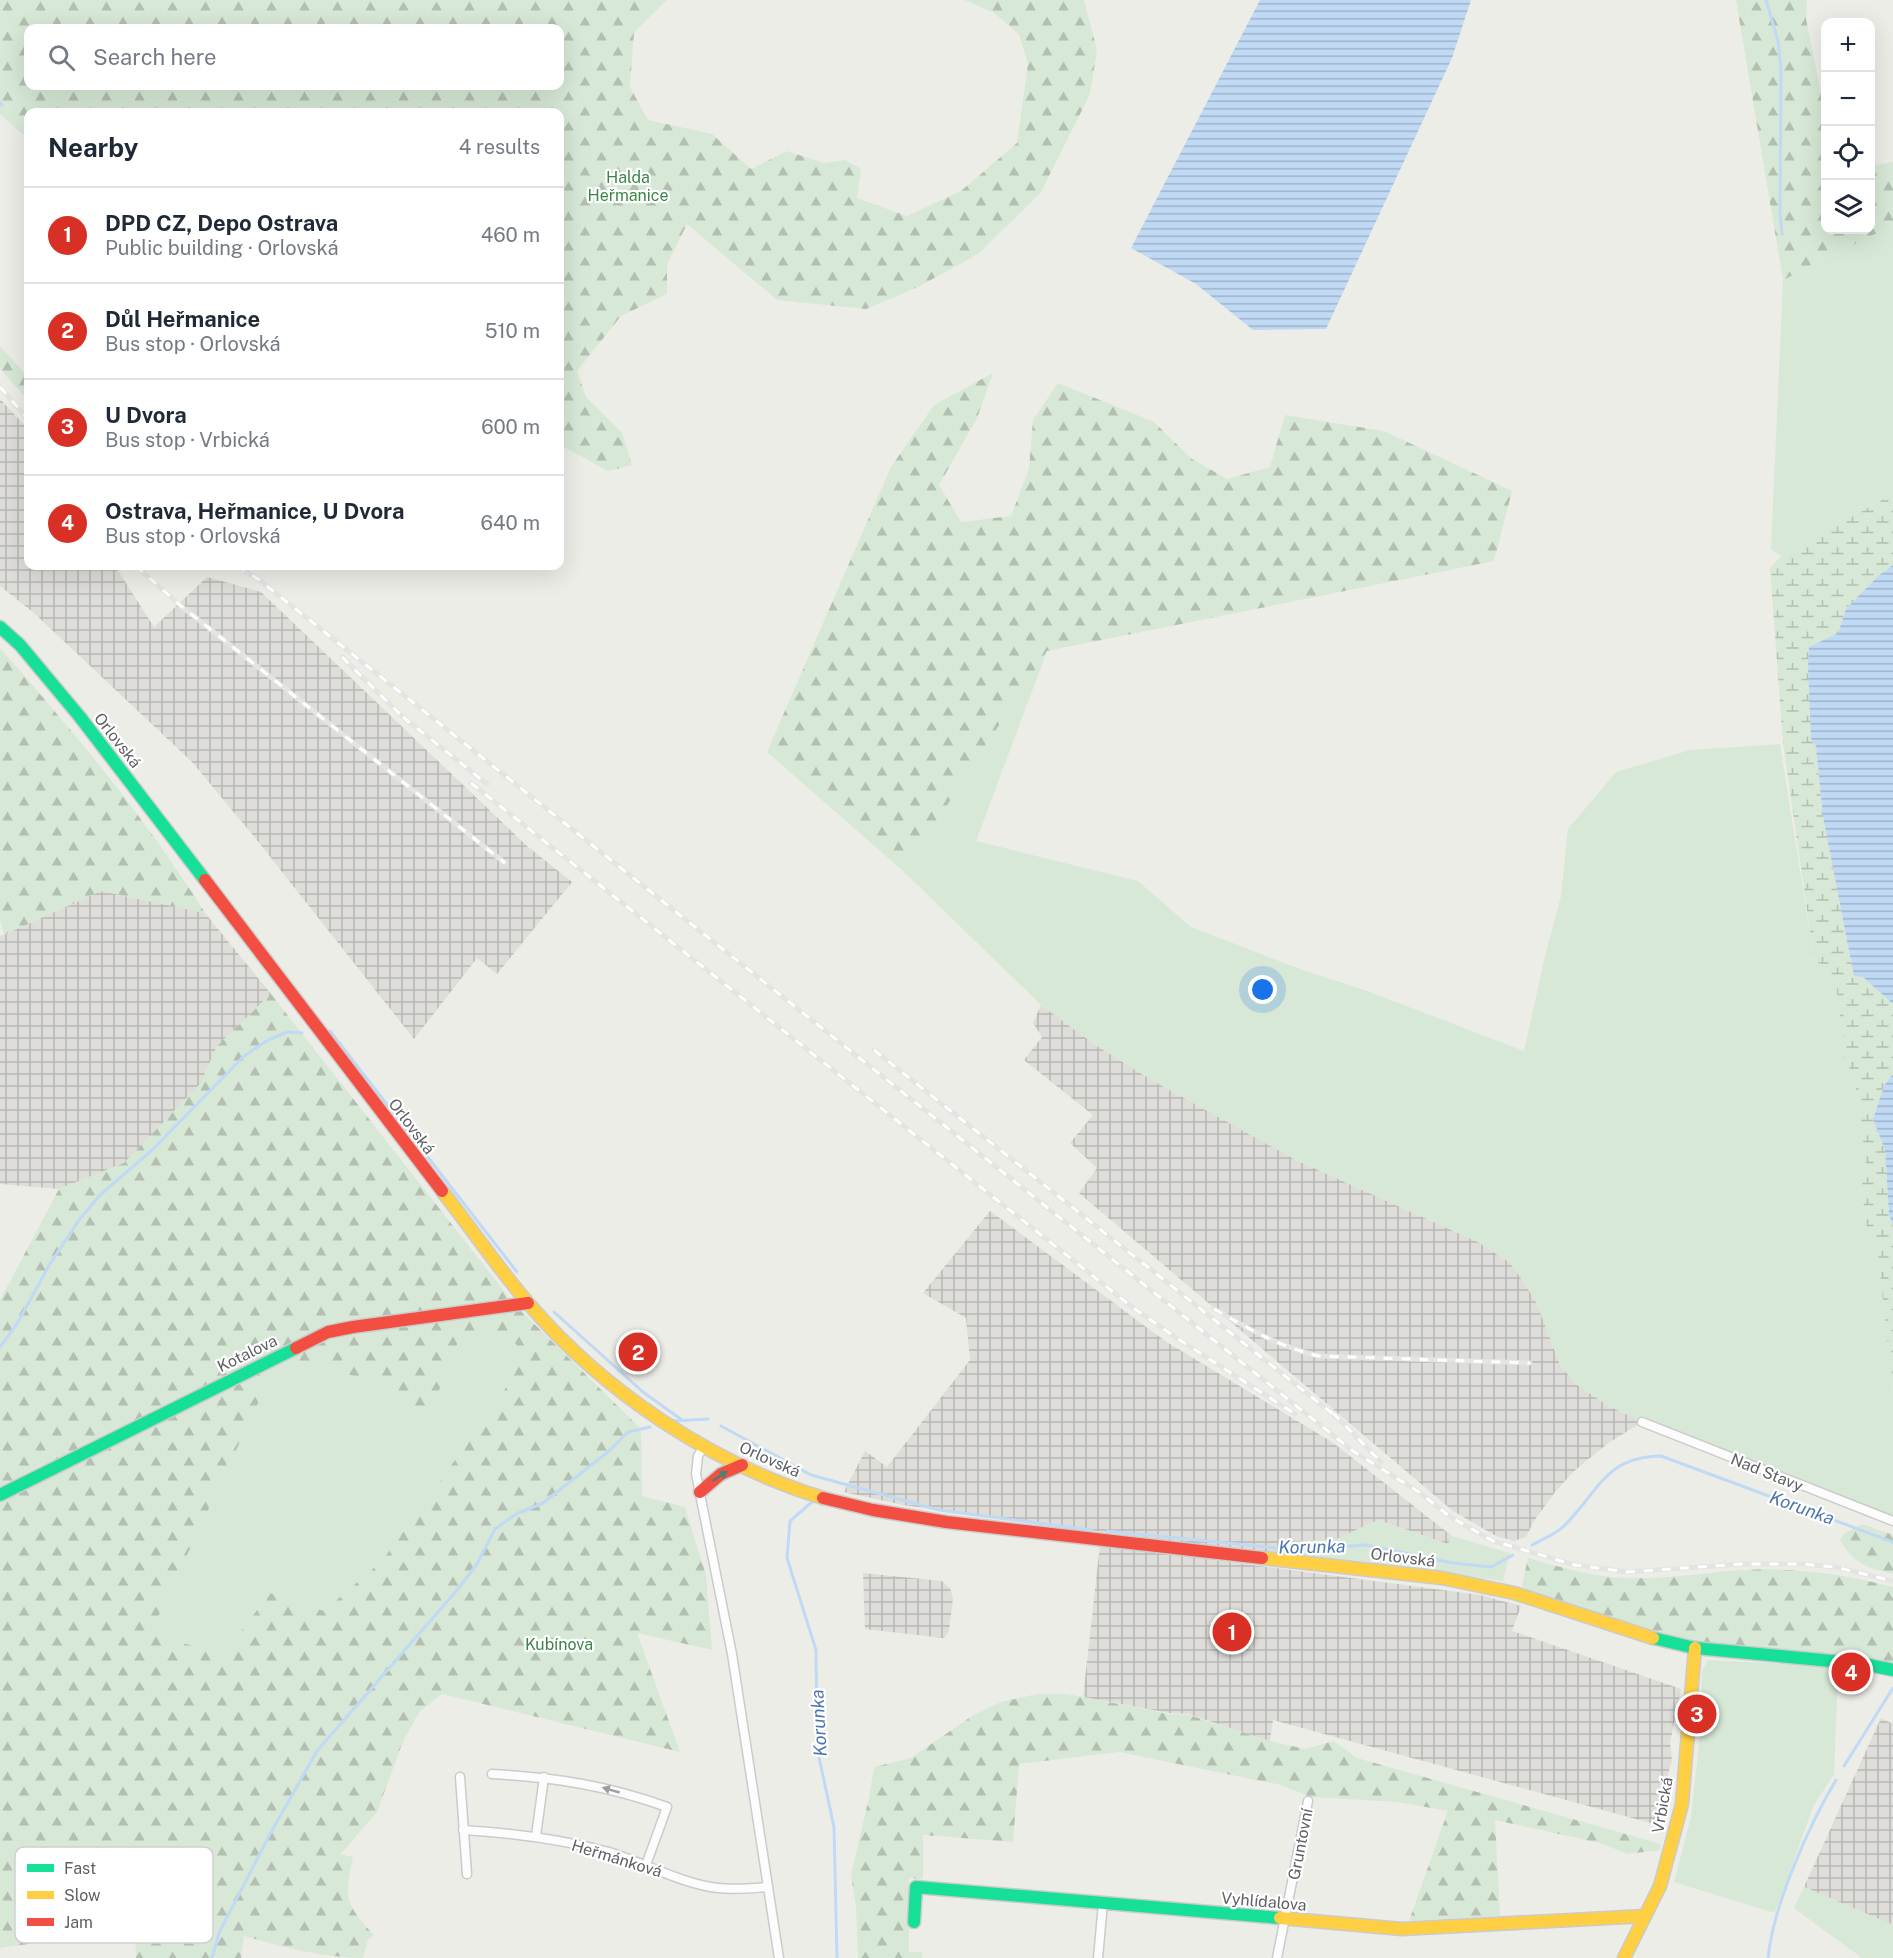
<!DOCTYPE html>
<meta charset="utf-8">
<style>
body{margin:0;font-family:"Public Sans",sans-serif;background:#f6f6f7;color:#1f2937}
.controls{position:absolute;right:18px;top:18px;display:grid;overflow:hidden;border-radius:12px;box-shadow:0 6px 24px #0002}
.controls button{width:54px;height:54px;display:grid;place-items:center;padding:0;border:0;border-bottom:2px solid #e0e1e3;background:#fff;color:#1f2937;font:30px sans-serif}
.you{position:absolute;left:1263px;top:990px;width:21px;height:21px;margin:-15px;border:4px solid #fff;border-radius:50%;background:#1a73e8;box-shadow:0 0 0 9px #1a73e833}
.badge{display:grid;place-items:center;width:39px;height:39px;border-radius:50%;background:#d93025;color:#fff;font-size:20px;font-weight:700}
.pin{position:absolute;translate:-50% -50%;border:3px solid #fff;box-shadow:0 2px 6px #0006}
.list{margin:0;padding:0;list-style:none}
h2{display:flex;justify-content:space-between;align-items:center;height:78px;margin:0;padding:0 24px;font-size:26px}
h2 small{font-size:20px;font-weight:400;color:#747a83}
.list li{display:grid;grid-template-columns:39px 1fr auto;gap:18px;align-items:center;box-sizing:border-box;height:96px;padding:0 24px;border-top:2px solid #e0e1e3}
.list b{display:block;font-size:22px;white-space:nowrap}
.list p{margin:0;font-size:20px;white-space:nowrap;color:#747a83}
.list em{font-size:20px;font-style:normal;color:#747a83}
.icon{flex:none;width:33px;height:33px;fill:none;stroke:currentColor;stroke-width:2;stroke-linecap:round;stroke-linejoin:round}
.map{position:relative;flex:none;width:1893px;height:1958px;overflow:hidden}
.search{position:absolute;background:#fff;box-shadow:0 6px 24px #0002;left:24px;top:24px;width:540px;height:66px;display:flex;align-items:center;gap:15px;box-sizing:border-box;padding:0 21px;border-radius:12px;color:#747a83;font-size:22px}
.panel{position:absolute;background:#fff;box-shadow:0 6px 24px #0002;left:24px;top:108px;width:540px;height:462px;border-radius:12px}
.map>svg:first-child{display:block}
</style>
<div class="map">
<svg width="1893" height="1958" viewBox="0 0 1893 1958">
<defs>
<pattern id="industrial-grid" width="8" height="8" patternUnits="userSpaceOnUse" patternTransform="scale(1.5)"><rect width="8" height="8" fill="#deddd9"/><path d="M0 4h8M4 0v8" fill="none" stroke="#b7b7b4"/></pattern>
<pattern id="forest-firs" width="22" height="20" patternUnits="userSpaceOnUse" patternTransform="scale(1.5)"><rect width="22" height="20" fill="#d7e8d6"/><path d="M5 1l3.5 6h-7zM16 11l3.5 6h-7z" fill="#b2bfb1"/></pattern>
<pattern id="wetland-marsh" width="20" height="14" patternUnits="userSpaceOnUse" patternTransform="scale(1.5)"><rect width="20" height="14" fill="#d7e8d6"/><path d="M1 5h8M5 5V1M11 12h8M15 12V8" fill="none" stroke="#b2bfb1"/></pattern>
<pattern id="water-rules" width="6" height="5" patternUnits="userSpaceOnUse" patternTransform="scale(1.5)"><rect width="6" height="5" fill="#c0d9f4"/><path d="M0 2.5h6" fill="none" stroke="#9fb3c9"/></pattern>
</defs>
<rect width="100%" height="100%" fill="#edede8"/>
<g fill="url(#industrial-grid)">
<path d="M0 399 28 429V566H115L154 627 207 577 261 592 527 846 572 882 497 974 477 958 414 1039 256 839 192 762 34 613 0 586Z"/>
<path d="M101 891 205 913 271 994 217 1046 201 1083 124 1163 59 1189 0 1184V936Z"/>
<path d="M1041 1005 1097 1046 1150 1079 1296 1160 1478 1242 1509 1262 1524 1282 1537 1304 1560 1365 1577 1385 1609 1406 1642 1422 1607 1444 1574 1471 1555 1492 1534 1521 1526 1537 1514 1541 1496 1536 1453 1511 1079 1193 1097 1168 1070 1143 1093 1115 1024 1060 1042 1037 1033 1023Z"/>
<path d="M990 1211 1165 1341 1332 1442 1452 1536 1448 1544 1378 1520 1337 1539 1281 1543 1277 1555 903 1505 844 1492 865 1451 887 1467 970 1360 966 1318 923 1293Z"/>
<path d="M1100 1545 1480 1595 1521 1606 1512 1631 1681 1689 1670 1743 1672 1760 1654 1824 1273 1720 1270 1741 1188 1714 1169 1713 1083 1697Z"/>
<path d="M863 1573 942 1581 950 1588 953 1598 949 1631 944 1638 865 1629Z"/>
<path d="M1881 1718 1893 1724V1925L1804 1887Z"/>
</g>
<g fill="#d7e8d6">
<path d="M1893 225V494L1781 556 1771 549 1783 280Z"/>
<path d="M1047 651 976 841 1138 881 1191 927 1300 969 1370 992 1524 1051 1545 956 1561 896 1568 829 1616 772 1690 750 1780 744 1814 959 1835 977 1844 1047 1843 1059 1854 1075 1867 1170 1861 1187 1869 1241 1877 1245 1893 1393V1521L1642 1422 1609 1406 1577 1385 1560 1365 1537 1304 1524 1282 1509 1262 1478 1242 1296 1160 1150 1079 1097 1046 1041 1005 904 872Z"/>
<path d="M485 1330 511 1338 523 1353 502 1395 383 1561 324 1611 270 1593 222 1656 150 1632 266 1386 289 1362H313L397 1391 428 1418 461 1335Z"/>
<path d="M1378 1520 1448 1544 1452 1536 1510 1553 1503 1581 1362 1561 1277 1555 1281 1543 1337 1539Z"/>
<path d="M1708 1660 1823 1666 1838 1674 1834 1774 1813 1807 1775 1913 1674 1882 1691 1817 1699 1744 1702 1671Z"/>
<path d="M1804 1887 1893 1925V1958H1862L1794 1908Z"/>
</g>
<g fill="url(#forest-firs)" fill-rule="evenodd">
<path d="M0 0H667L634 32 630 87 648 120 712 134 751 169 787 151 824 163 845 160 861 169 857 198 907 216 961 191 1017 143 1028 64 1019 34 993 12 964 0H1084L1097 50 1090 94 1041 192 978 254 918 287 866 309 777 300 687 224 667 265V294L621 316 577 371 586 397 622 433 632 465 608 471 560 445V112H28V139L0 114ZM28 28H560V86H28Z"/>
<path d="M1736 0H1807L1806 19 1825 113 1826 230H1870L1871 166 1893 162V225L1783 280Z"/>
<path d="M0 346 28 377V400L0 369Z"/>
<path d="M993 373 977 418 939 485 961 522 1011 516 1029 469 1033 420 1058 383 1154 422 1192 459 1227 479 1270 467 1285 415 1384 431 1512 491 1494 561 1047 651 904 872 767 752 891 467 934 405Z"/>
<path d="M0 648C74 732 146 818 205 913L101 891 4 935 0 919Z"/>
<path d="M271 994 515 1305 641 1429 642 1496 685 1507 706 1575 712 1650 637 1633 680 1752 442 1694 419 1712 402 1744 377 1812 341 1854 353 1857C344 1900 345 1903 374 1935L368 1940 363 1958C322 1958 283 1947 244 1936L241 1958H136L135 1929 0 1948V1300L59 1189 124 1163 201 1083 217 1046ZM485 1330 511 1338 523 1353 502 1395 382 1561 324 1611 270 1593 222 1656 151 1632 266 1386 289 1362H313L397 1391 428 1418 461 1335Z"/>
<path d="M1862 1524 1893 1535V1574C1867 1567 1854 1565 1840 1540L1845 1533Z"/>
<path d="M1528 1558C1560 1567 1592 1577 1626 1578 1665 1580 1705 1572 1744 1570 1795 1567 1844 1574 1893 1587V1663L1862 1656 1696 1643 1527 1591 1522 1586Z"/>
<path d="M1037 1694H1067L1169 1714 1189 1715 1270 1741 1305 1749 1334 1741 1357 1758 1661 1844 1660 1850 1628 1854 1600 1843 1495 1820 1500 1916 1409 1921 1448 1811 1398 1802 1310 1797 1281 1785 1119 1752 1019 1764 1013 1842 923 1835V1879L909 1878V1952H922V1958H858L856 1907 851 1875 869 1798 874 1767 911 1758 972 1716 1001 1702Z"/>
</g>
<path fill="url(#wetland-marsh)" d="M1893 494V565L1878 576 1846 609 1838 633 1814 645 1811 739 1816 746 1823 817 1854 976 1863 977 1893 1004V1074L1884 1086 1873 1119 1885 1150 1889 1214 1893 1226V1393L1877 1245 1869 1241 1861 1187 1867 1170 1854 1075 1843 1059 1844 1047 1835 977 1814 959 1783 743 1770 568 1781 556Z"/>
<g fill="url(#water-rules)">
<path d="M1260 0H1471L1452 58 1326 329 1253 330 1196 284 1131 248Z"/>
<path d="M1893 565V1004L1863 977 1854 976 1823 817 1816 746 1811 739 1808 666 1809 647 1838 633 1846 609 1878 576Z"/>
<path d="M1893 1074V1226L1889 1214 1885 1150 1873 1119 1884 1086Z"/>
</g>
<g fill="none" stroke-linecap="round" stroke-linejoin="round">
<g stroke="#c0d9f4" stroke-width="3">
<path d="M1766 0 1778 41 1781 69 1780 213 1782 234"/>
<path d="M0 103 2 105"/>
<path d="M330 1031 517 1272"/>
<path d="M554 1312 643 1392 682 1420"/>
<path d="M0 1347 18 1322 50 1264 79 1220 100 1195 151 1151 244 1056 268 1040 288 1032 302 1033"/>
<path d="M673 1421 708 1419"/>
<path d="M721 1426 811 1475 939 1510 1091 1530"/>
<path d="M813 1501 790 1521 787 1558 816 1650 817 1748 834 1827 837 1958"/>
<path d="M1107 1531 1298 1550 1366 1545 1453 1563 1491 1567 1513 1555"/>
<path d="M1532 1545C1543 1539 1556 1534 1564 1526 1599 1492 1604 1457 1661 1456L1893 1542"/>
<path d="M1844 1766 1893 1688"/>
<path d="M212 1958 219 1933 270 1834 317 1751 458 1589 477 1564 495 1529 516 1514 543 1503 609 1451 628 1432 650 1427"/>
<path d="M1768 1958C1773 1906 1809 1825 1836 1780"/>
</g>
<defs>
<g id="street">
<path d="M1642 1422 1893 1521"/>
<path d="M704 1446 698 1456 696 1474 732 1654 779 1958"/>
<path d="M492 1774C556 1778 606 1785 667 1807L646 1865"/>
<path d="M460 1777 467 1874"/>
<path d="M463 1830C513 1833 561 1839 609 1852 642 1862 685 1885 718 1888 735 1890 752 1888 768 1887"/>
<path d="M536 1836 544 1777"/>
<path d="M1098 1958 1103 1903"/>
<path d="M1277 1958 1308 1801"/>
</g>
<g id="fast">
<path d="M0 627 20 645 80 717 205 880"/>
<path d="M0 1495 296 1348"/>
<path d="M1653 1638 1695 1648 1864 1664 1893 1670"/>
<path d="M914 1922 916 1887 1280 1918"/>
</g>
<g id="slow">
<path d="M442 1191C471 1228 498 1268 528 1303 604 1392 712 1464 823 1498"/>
<path d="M1262 1558 1442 1578 1514 1593 1653 1638"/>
<path d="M1280 1918 1402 1929 1645 1916"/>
<path d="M1624 1958 1660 1886 1682 1804 1695 1648"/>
</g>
<g id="jam">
<path d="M205 880 442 1191"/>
<path d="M296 1348 328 1332 353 1327 528 1303"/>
<path d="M700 1492 721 1474 742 1465"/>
<path d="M823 1498 873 1510 946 1522 1262 1558"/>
</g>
</defs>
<use href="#street" stroke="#cacbca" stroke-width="11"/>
<use href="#fast" stroke="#cbcbcb" stroke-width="15"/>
<use href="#slow" stroke="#cbcbcb" stroke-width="15"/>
<use href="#jam" stroke="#cbcbcb" stroke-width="15"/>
<use href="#street" stroke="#fcfcfc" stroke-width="8"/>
<use href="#fast" stroke="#16e098" stroke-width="12"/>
<use href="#slow" stroke="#ffcf43" stroke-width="12"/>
<use href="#jam" stroke="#f24e42" stroke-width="12"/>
<defs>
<g id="rail">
<path d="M0 387 28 419"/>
<path d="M136 566 181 606 505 863"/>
<path d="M237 566 258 579 1353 1451 1419 1492 1449 1516 1493 1541 1575 1565 1628 1572 1742 1564H1802L1835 1567 1893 1581"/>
<path d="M342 657 409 723"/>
<path d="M403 717 487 784"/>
<path d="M471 783 1132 1307 1178 1339 1295 1414"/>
<path d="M874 1050 1338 1418"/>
<path d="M1214 1309C1249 1329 1278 1346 1318 1356L1530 1363"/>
<path d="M1333 1413 1381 1462"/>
</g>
</defs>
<use href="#rail" stroke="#e4e4e3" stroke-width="5"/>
<use href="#rail" stroke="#fff" stroke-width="3" stroke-dasharray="9" stroke-linecap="butt"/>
</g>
<defs><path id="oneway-solid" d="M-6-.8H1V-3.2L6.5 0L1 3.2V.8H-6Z" transform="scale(1.5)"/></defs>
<use fill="#4c8072" href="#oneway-solid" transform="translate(720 1476) rotate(-33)"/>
<use fill="#9d9ea1" href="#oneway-solid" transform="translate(611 1790) rotate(-164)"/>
<g text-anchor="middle" stroke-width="4.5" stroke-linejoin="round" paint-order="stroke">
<g font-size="16" fill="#3d8547" stroke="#fff">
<text x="628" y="183">Halda<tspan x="628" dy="18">Heřmanice</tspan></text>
<text x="559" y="1650">Kubínova</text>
</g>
<g font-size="16" fill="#5e6065" stroke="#fff">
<text transform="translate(118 740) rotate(52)" y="6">Orlovská</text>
<text transform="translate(412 1126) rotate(53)" y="6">Orlovská</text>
<text transform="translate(247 1353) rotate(-26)" y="6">Kotalova</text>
<text transform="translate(770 1459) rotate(24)" y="6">Orlovská</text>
<text transform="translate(1767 1472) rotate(22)" y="6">Nad Stavy</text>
<text transform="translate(1403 1557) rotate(7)" y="6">Orlovská</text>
<text transform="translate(1662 1805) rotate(-80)" y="6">Vrbická</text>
<text transform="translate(1300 1844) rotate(-79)" y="6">Gruntovní</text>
<text transform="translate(617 1858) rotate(17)" y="6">Heřmánková</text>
<text transform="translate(1264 1901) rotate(5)" y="6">Vyhlídalova</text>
</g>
<g font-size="18" font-style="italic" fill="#4d76b2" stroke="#fff">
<text transform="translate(1802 1508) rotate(20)" y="6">Korunka</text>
<text transform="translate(1312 1547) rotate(-1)" y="6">Korunka</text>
<text transform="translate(819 1723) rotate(-93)" y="6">Korunka</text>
</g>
</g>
<rect x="15" y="1847" width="198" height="96" rx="9" fill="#fff" stroke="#cfcfd1" stroke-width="1.5"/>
<rect x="27" y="1864" width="27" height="8" fill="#16e098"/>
<rect x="27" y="1891" width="27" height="8" fill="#ffcf43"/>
<rect x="27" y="1918" width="27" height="8" fill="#f24e42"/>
<g font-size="16" fill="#5e6065">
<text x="64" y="1874">Fast</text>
<text x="64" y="1901">Slow</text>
<text x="64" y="1928">Jam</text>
</g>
</svg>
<div class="controls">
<button>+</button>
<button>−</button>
<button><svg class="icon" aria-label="locate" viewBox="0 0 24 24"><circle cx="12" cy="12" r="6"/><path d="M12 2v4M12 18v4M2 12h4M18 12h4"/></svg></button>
<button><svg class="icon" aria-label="layers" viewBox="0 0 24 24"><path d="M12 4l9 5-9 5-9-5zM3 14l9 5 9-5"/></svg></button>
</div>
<div class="you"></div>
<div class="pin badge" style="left:1232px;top:1632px">1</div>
<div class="pin badge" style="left:638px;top:1352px">2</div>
<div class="pin badge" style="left:1697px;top:1714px">3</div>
<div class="pin badge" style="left:1851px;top:1672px">4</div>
<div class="search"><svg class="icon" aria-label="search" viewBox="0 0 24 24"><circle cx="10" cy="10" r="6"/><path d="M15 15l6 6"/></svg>Search here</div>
<section class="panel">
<h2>Nearby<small>4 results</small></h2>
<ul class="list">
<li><span class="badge">1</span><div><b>DPD CZ, Depo Ostrava</b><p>Public building · Orlovská</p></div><em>460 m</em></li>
<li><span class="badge">2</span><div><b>Důl Heřmanice</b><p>Bus stop · Orlovská</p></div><em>510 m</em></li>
<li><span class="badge">3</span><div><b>U Dvora</b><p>Bus stop · Vrbická</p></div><em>600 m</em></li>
<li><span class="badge">4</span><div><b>Ostrava, Heřmanice, U Dvora</b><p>Bus stop · Orlovská</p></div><em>640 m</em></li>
</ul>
</section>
</div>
